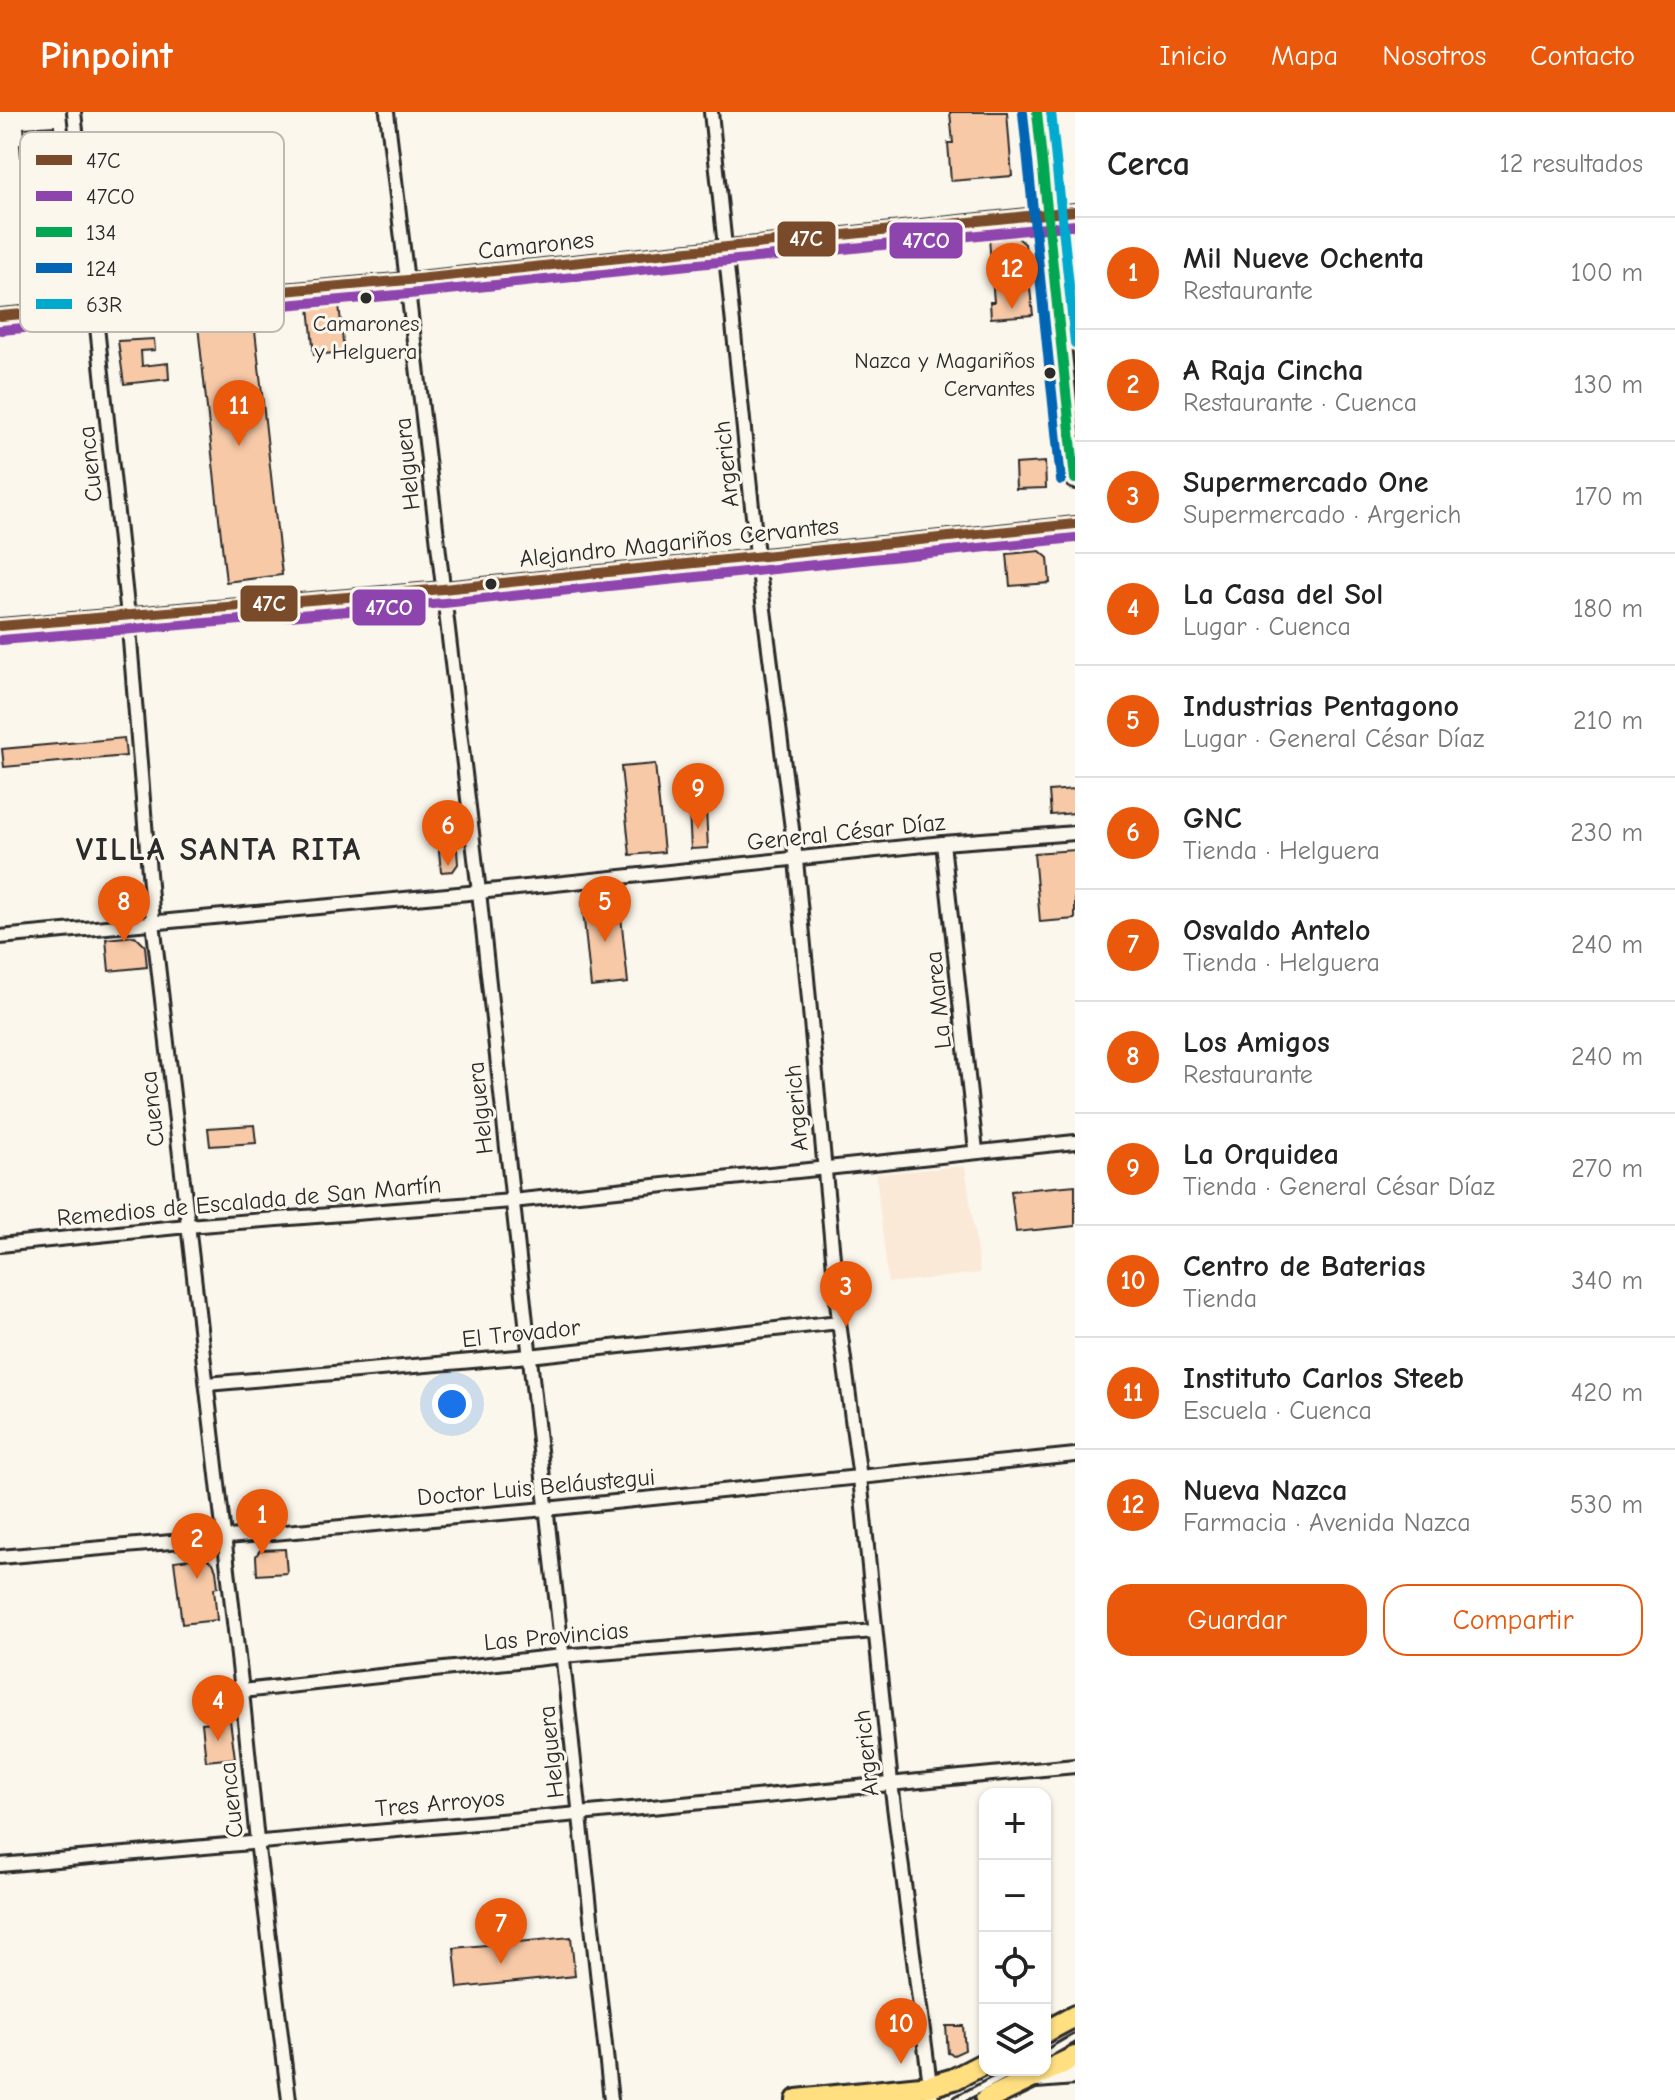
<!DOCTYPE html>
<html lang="es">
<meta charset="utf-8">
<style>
body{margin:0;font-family:"Comic Neue",sans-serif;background:#f2f2f2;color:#222}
.controls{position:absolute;right:24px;bottom:24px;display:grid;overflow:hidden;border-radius:16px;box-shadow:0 2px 6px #0004}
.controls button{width:72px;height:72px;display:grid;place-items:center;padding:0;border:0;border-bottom:2px solid #e0e0e0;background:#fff;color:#222;font:40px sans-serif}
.you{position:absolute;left:452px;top:1292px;width:28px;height:28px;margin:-20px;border:6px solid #fff;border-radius:50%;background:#1a73e8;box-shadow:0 0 0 12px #1a73e833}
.badge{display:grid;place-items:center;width:52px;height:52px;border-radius:50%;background:#ea580c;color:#fff;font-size:26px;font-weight:700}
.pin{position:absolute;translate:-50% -66px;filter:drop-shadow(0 2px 4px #0008)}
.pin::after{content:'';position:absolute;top:42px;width:28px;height:24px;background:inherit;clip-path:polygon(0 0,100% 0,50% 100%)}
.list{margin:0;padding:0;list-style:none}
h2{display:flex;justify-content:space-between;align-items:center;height:104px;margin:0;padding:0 32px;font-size:34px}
h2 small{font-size:26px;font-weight:400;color:#767676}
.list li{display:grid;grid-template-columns:52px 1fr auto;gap:24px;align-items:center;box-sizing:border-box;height:112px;padding:0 32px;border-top:2px solid #e0e0e0}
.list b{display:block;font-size:30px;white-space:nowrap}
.list p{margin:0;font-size:26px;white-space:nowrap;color:#767676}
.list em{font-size:26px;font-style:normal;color:#767676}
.actions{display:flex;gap:16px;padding:24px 32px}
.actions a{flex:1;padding:18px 0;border:2px solid #ea580c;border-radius:24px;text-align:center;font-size:28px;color:#ea580c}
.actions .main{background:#ea580c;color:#fff}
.icon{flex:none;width:44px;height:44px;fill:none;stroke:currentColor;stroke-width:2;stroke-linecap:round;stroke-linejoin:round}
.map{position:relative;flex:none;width:1075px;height:1988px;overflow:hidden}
header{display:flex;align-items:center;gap:48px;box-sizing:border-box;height:112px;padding:0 40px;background:#ea580c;color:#fff}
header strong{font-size:38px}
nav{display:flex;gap:44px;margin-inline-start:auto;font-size:28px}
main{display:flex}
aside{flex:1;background:#fff}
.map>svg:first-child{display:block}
</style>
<header>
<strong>Pinpoint</strong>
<nav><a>Inicio</a><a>Mapa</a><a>Nosotros</a><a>Contacto</a></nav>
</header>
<main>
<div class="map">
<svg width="1075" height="1988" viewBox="0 0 1075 1988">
<rect width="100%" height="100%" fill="#fbf7ec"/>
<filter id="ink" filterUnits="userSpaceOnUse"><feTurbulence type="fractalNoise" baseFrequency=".0125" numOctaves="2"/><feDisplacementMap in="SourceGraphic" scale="16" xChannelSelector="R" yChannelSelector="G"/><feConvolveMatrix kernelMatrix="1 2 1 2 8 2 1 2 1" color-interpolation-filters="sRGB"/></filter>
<g filter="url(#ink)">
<path fill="#fae9d7" d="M965 1054 980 1161 888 1171 876 1062Z"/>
<g fill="#f7c9a7" stroke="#2b2b2b" stroke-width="2">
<path d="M950 0H1007L1012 64 951 69 948 31H953Z"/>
<path d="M54 14 58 55 22 58 20 32 26 31 24 16Z"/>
<path d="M1017 125 1025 132 1033 203 991 206 990 190H994L989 126Z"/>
<path d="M339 192 344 240 314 243 309 195Z"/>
<path d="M253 200 282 463 226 470 197 205Z"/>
<path d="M154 227 155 238 141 239 142 254 168 251 169 267 124 272 118 229Z"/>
<path d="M1045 350 1046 376 1016 377 1015 352Z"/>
<path d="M1040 439 1048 446 1050 471 1010 474 1007 442Z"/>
<path d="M124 626 126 644 4 655 2 637Z"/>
<path d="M655 652 664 740 630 743 621 655Z"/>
<path d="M1075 677V701L1051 703 1049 679Z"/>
<path d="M706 697 708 736 691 737 689 698Z"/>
<path d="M457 738 458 752 453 759 441 760 439 739Z"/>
<path d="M1075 738V807L1040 810 1034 741Z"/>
<path d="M619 785 628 871 591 875 582 789Z"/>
<path d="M135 824 145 834 147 855 109 859 106 827Z"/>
<path d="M254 1013 256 1031 210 1034 208 1016Z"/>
<path d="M1075 1073V1114L1016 1120 1011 1079Z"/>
<path d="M285 1437 287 1461 257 1463 256 1444 260 1438Z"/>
<path d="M204 1445 213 1451 216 1458 218 1475 214 1476 217 1508 182 1512 174 1449Z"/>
<path d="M230 1608 235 1646 206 1649 202 1611Z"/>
<path d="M571 1825 575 1864 458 1876 454 1836Z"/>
<path d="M946 1914H963L965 1938 954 1943 948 1941Z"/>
</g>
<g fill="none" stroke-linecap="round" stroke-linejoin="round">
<defs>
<g id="lane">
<path d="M1045 1943 1075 1926"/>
<path d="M958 1988 1015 1958"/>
</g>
<g id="street">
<path d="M74 0 128 504 153 810 242 1579 257 1729 289 1988"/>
<path d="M387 0 479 780 611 1988"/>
<path d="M711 0 757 443 796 748 839 1210 860 1366 891 1671 932 1988"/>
<path d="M0 204 408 168 1075 99"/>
<path d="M0 514 443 477 1075 412"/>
<path d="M943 731 976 1039"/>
<path d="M0 825 479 780 943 731 1075 721"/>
<path d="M0 1133 187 1114 512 1089 1075 1030"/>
<path d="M207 1272 529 1244 839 1210"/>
<path d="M0 1445 546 1397 1075 1343"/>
<path d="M242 1579 562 1544 875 1519"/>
<path d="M0 1753 579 1702 1075 1654"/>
</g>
<g id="secondary">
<path d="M1037 0 1075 367"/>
<path d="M1036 1966 1075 1963"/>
</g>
<g id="primary">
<path d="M1045 1920 1075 1904"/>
<path d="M797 1988 930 1974 954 1967 985 1951"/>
<path d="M986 1988 1075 1945"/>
</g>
</defs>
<use href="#lane" stroke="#2b2b2b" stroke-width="12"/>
<use href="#street" stroke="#2b2b2b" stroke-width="18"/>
<use href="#secondary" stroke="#2b2b2b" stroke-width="24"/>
<use href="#primary" stroke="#2b2b2b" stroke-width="26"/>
<use href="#lane" stroke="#fbf7ec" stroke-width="6"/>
<use href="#street" stroke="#fbf7ec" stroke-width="12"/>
<use href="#secondary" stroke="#fbf7ec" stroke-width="18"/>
<use href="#primary" stroke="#ffdf80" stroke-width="20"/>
<defs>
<g id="bus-1">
<path d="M0 204 408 168 1075 99"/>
<path d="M0 514 443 477 1075 412"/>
</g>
<g id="bus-2">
<path d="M1 218 409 182 1075 113"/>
<path d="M1 528 444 491 1075 426"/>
</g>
<path id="bus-3" d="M1037 0 1075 367"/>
<path id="bus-4" d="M1023 1 1061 368"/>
<path id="bus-5" d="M1051 0 1075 231"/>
</defs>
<use href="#bus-1" stroke="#fbf7ec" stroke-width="16"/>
<use href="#bus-2" stroke="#fbf7ec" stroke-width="16"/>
<use href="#bus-3" stroke="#fbf7ec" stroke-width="16"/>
<use href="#bus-4" stroke="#fbf7ec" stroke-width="16"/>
<use href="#bus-5" stroke="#fbf7ec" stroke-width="16"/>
<use href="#bus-1" stroke="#7a4b2a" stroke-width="10"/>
<use href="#bus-2" stroke="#8e44ad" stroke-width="10"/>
<use href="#bus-3" stroke="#00a651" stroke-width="10"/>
<use href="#bus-4" stroke="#0465b4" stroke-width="10"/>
<use href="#bus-5" stroke="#00a9ce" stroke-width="10"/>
</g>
</g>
<g fill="#2b2b2b" stroke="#fbf7ec" stroke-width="3">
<circle cx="366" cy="186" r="7"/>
<circle cx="1050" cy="261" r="7"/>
<circle cx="491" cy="472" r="7"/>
</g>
<g text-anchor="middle" stroke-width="6" stroke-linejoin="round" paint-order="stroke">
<g font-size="22" fill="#2b2b2b" stroke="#fbf7ec">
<text x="366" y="219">Camarones<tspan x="366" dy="28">y Helguera</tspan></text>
<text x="1035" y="256" text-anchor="end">Nazca y Magariños<tspan x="1035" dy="28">Cervantes</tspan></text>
</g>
<g font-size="24" fill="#2b2b2b" stroke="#fbf7ec">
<text transform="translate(536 133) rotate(-6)" y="8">Camarones</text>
<text transform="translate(90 352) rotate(-96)" y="8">Cuenca</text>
<text transform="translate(407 352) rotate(-96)" y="8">Helguera</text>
<text transform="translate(726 352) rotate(-96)" y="8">Argerich</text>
<text transform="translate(679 430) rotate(-6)" y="8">Alejandro Magariños Cervantes</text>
<text transform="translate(846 720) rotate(-6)" y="8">General César Díaz</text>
<text transform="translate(938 888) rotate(-96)" y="8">La Marea</text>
<text transform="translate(480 996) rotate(-96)" y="8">Helguera</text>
<text transform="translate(796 996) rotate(-95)" y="8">Argerich</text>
<text transform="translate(152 997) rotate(-96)" y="8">Cuenca</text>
<text transform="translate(249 1089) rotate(-5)" y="8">Remedios de Escalada de San Martín</text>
<text transform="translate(521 1221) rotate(-6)" y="8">El Trovador</text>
<text transform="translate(536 1375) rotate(-5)" y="8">Doctor Luis Beláustegui</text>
<text transform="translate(556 1524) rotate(-5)" y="8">Las Provincias</text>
<text transform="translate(551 1640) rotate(-96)" y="8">Helguera</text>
<text transform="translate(866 1641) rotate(-96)" y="8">Argerich</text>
<text transform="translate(231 1688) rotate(-96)" y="8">Cuenca</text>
<text transform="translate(440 1691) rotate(-5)" y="8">Tres Arroyos</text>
</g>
<g font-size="32" font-weight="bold" letter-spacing="2" fill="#2b2b2b" stroke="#fbf7ec">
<text x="219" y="748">VILLA SANTA RITA</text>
</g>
</g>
<rect x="20" y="20" width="264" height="200" rx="12" fill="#fbf7ec" stroke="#bdbab2" stroke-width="2"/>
<rect x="36" y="43" width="36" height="10" fill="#7a4b2a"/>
<rect x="36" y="79" width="36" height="10" fill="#8e44ad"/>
<rect x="36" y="115" width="36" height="10" fill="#00a651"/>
<rect x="36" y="151" width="36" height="10" fill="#0465b4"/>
<rect x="36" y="187" width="36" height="10" fill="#00a9ce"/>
<g font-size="22" fill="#2b2b2b">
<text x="86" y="56">47C</text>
<text x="86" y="92">47CO</text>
<text x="86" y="128">134</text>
<text x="86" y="164">124</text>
<text x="86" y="200">63R</text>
</g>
<g stroke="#fbf7ec" stroke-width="3">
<rect x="776" y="108" width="61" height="38" rx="8" fill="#7a4b2a"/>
<rect x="888" y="109" width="76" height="39" rx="8" fill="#8e44ad"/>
<rect x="239" y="472" width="60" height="39" rx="8" fill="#7a4b2a"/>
<rect x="351" y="476" width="76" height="39" rx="8" fill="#8e44ad"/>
</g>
<g font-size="22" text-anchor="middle" font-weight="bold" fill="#fff">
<text x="806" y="134">47C</text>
<text x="926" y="136">47CO</text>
<text x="269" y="499">47C</text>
<text x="389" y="503">47CO</text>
</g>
</svg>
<div class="controls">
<button>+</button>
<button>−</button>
<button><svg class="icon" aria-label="locate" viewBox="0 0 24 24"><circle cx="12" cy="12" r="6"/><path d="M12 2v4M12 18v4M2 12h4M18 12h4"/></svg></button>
<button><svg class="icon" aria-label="layers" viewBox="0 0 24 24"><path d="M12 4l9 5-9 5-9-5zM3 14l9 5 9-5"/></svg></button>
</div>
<div class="you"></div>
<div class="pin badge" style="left:262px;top:1443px">1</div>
<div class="pin badge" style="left:197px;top:1467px">2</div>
<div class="pin badge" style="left:846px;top:1215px">3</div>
<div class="pin badge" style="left:218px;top:1629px">4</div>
<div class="pin badge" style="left:605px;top:830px">5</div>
<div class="pin badge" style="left:448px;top:754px">6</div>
<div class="pin badge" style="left:501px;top:1852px">7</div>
<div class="pin badge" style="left:124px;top:830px">8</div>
<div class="pin badge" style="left:698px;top:717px">9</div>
<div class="pin badge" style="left:901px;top:1952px">10</div>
<div class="pin badge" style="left:239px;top:334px">11</div>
<div class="pin badge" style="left:1012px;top:197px">12</div>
</div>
<aside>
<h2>Cerca<small>12 resultados</small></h2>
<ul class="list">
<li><span class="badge">1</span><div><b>Mil Nueve Ochenta</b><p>Restaurante</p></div><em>100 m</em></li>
<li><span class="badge">2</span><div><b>A Raja Cincha</b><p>Restaurante · Cuenca</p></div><em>130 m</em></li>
<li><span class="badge">3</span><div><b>Supermercado One</b><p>Supermercado · Argerich</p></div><em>170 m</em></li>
<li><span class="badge">4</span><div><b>La Casa del Sol</b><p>Lugar · Cuenca</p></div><em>180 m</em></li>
<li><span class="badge">5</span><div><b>Industrias Pentagono</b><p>Lugar · General César Díaz</p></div><em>210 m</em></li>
<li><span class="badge">6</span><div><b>GNC</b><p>Tienda · Helguera</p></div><em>230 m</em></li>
<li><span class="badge">7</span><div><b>Osvaldo Antelo</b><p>Tienda · Helguera</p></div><em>240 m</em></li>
<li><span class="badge">8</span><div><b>Los Amigos</b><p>Restaurante</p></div><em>240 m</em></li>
<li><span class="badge">9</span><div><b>La Orquidea</b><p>Tienda · General César Díaz</p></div><em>270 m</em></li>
<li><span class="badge">10</span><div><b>Centro de Baterias</b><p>Tienda</p></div><em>340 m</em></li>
<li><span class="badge">11</span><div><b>Instituto Carlos Steeb</b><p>Escuela · Cuenca</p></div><em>420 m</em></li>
<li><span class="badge">12</span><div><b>Nueva Nazca</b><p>Farmacia · Avenida Nazca</p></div><em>530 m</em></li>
</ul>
<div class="actions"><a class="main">Guardar</a><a>Compartir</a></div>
</aside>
</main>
